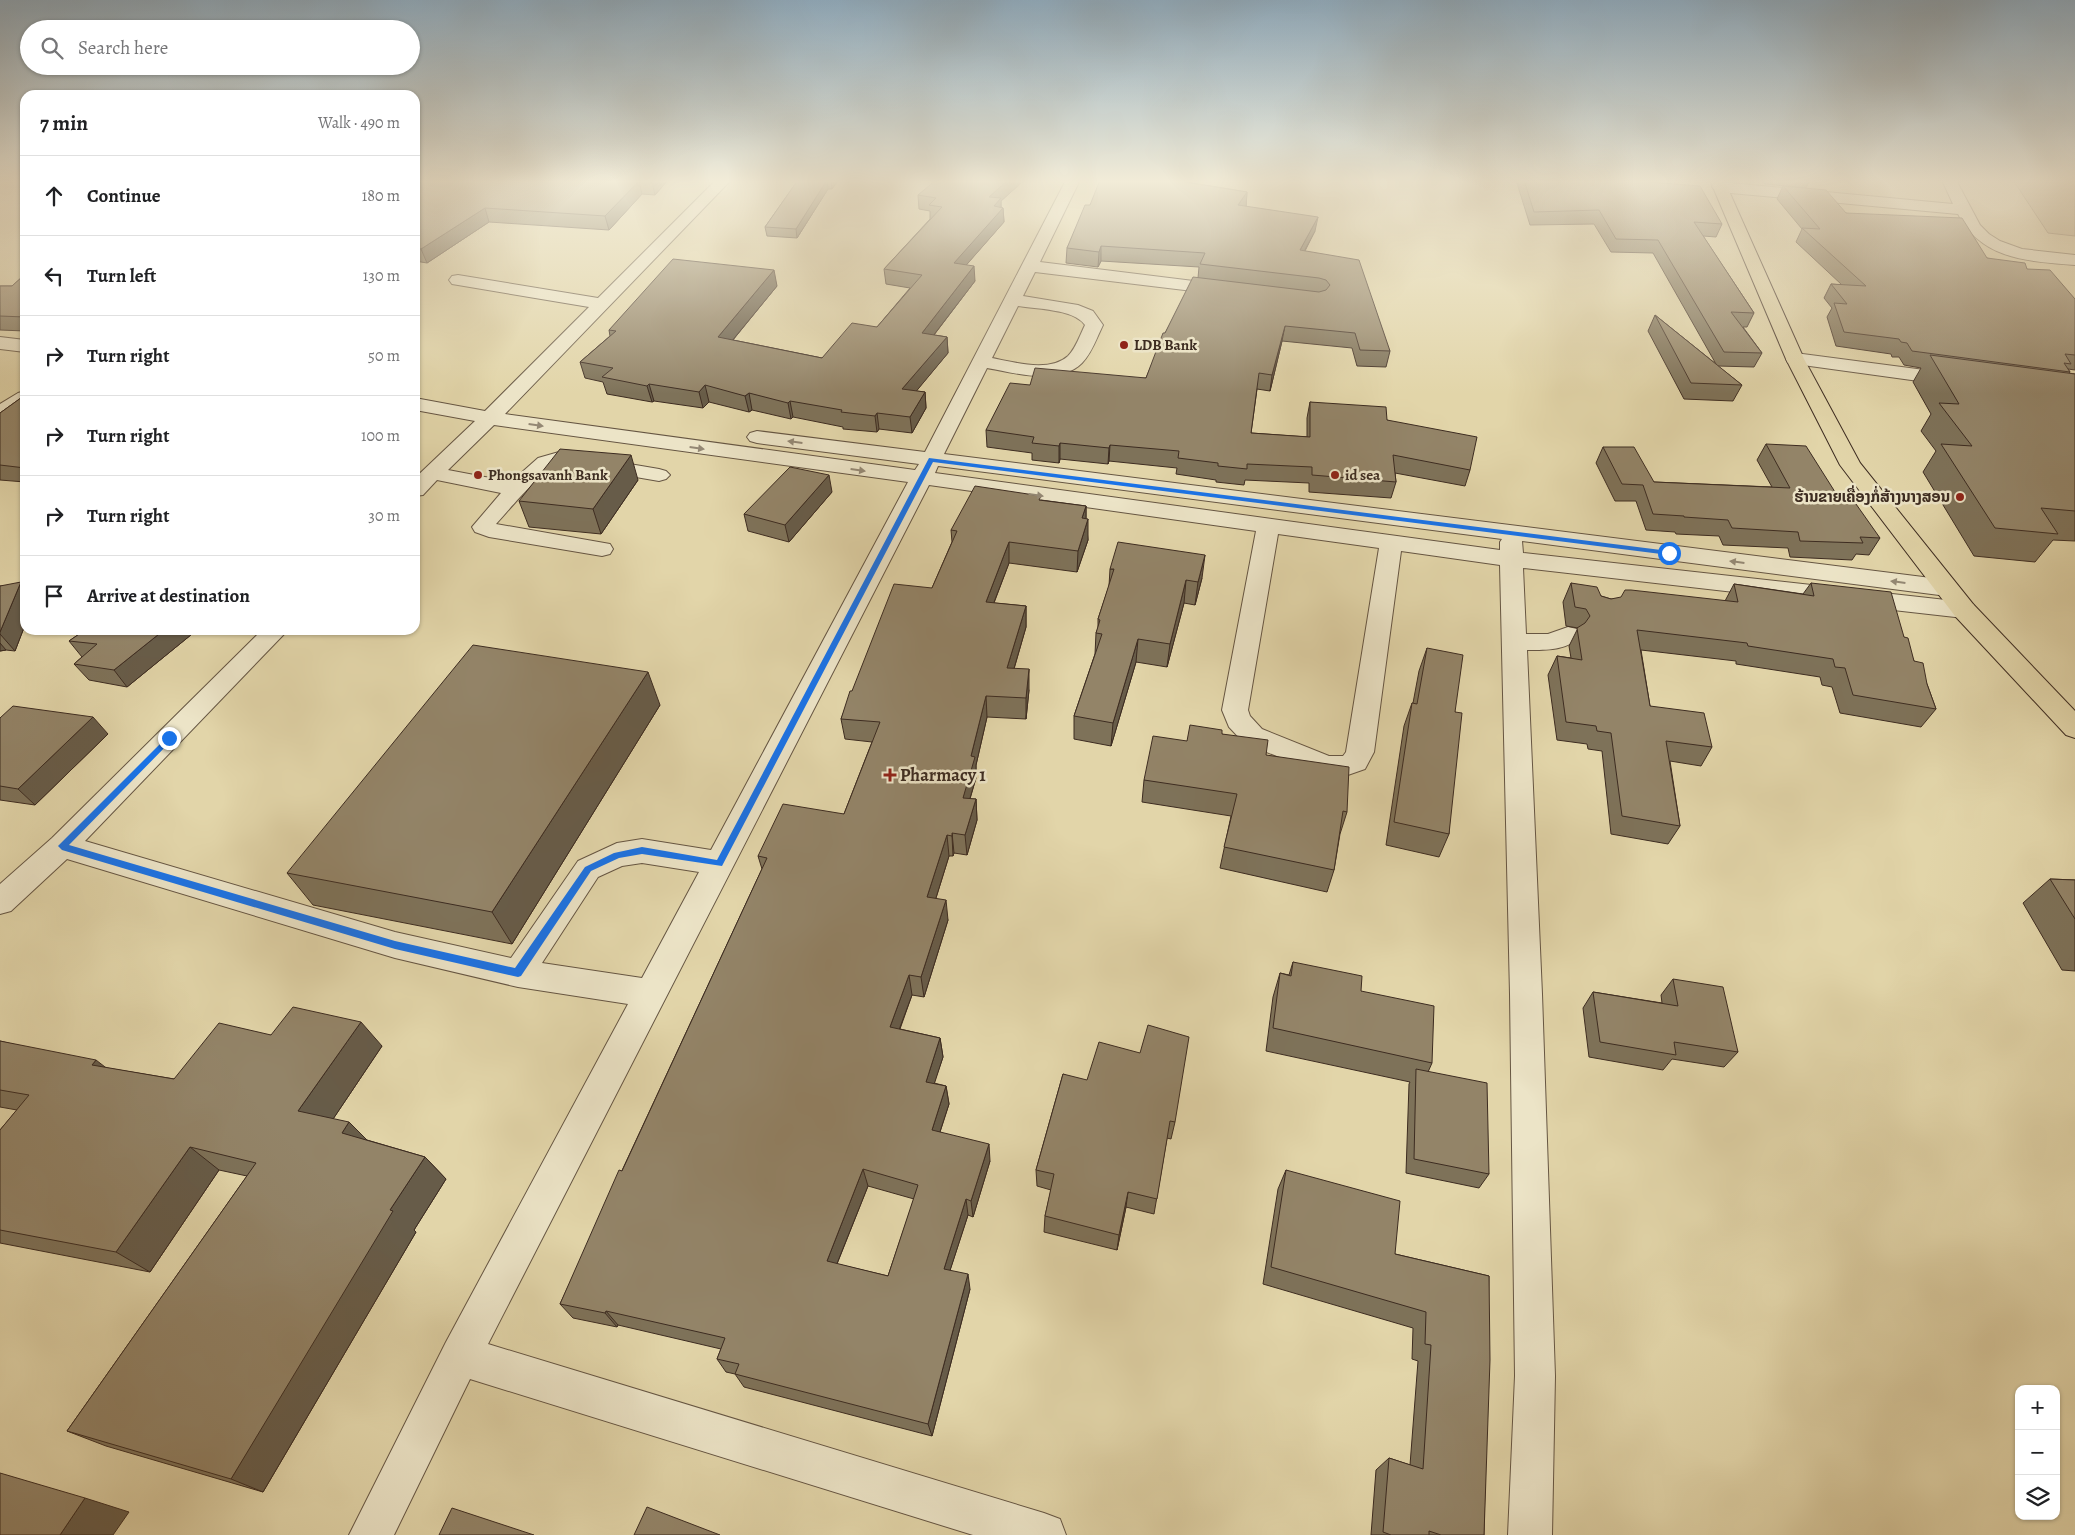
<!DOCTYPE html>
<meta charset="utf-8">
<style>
body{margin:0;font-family:Alegreya,"Noto Sans Lao",serif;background:#f6f6f6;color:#202124}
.controls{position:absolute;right:15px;bottom:15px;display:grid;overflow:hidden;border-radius:10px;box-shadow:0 1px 4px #0004}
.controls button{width:45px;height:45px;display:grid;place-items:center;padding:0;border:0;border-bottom:1px solid #e0e0e0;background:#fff;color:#202124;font:25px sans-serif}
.stop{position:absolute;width:15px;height:15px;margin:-11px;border:4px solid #1a73e8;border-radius:50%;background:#fff}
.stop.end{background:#1a73e8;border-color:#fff;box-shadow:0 1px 5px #0008}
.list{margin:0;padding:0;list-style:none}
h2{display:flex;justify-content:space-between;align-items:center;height:65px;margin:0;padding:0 20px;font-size:21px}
h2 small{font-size:16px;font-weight:400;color:#757577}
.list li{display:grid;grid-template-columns:32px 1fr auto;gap:15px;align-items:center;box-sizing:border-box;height:80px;padding:0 20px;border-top:1px solid #e0e0e0}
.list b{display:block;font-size:19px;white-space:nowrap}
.list em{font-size:16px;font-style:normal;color:#757577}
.icon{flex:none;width:28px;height:28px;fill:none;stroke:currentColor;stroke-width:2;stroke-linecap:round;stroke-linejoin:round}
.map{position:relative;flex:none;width:2075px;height:1535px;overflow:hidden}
.search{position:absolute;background:#fff;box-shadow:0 1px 4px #0004;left:20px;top:20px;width:400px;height:55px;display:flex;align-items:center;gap:12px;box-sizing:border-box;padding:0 18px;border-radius:28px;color:#757577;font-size:19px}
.panel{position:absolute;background:#fff;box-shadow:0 1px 4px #0004;left:20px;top:90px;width:400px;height:545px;border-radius:15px}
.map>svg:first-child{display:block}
</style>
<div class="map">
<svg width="2075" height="1535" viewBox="0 0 2075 1535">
<rect width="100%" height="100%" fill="#e2d5a9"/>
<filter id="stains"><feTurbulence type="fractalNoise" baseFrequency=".004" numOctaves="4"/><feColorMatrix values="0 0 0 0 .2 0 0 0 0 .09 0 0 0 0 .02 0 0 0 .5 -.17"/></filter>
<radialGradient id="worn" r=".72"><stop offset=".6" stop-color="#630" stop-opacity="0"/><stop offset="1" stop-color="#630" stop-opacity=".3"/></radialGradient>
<path fill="#c6b892" stroke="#82725a" d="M2013 180H2075V236L2048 233Z"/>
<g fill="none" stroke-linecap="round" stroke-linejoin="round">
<defs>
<g id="minor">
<path d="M716 180H731L505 414 915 470 919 464 757 443 750 441 747 437 750 433 757 431 925 452 1066 180H1080L1040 262 1226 285 1232 286 1235 290 1232 294 1226 295 1035 272 1023 296 1078 305 1093 311 1103 325C1097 337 1092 353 1082 363 1059 386 1015 373 987 368L944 454 1947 580 1955 583 1959 588 1955 593 1947 596 1522 541 1523 553 1964 602 1973 604 1976 610 1973 616 1964 618 1523 568 1526 634H1548L1568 627 1577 629 1580 635C1570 651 1544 650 1527 650L1542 994 1555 1376 1552 1535H1508L1515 1376 1510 994 1500 565 1401 551 1374 752 1365 769 1345 776H1327L1244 743 1229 727 1222 710 1256 531 929 485 488 1344 1044 1513 1060 1519 1066 1535H973L470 1379 394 1535H349L446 1342 628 1004 518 987 395 958 67 859 11 911 0 914V884L52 838 262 630H288L85 841 395 932 511 958 578 861 617 843 642 839 711 850 908 482 494 425 448 470 511 482 538 458 559 452 659 469 666 471 670 475 666 479 659 481 560 464C541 470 510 509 496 524L610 544 613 549 610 554 602 556 489 537 475 532 472 527 501 493 437 480 423 495 415 496V478L475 421 415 410V398L485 411 589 307 458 285 452 284 449 280 452 276 458 275 598 298ZM1018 306C1036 309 1074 309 1085 325 1080 335 1076 348 1068 356 1049 373 1014 362 992 358ZM938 466 1502 539 1500 542V550L935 473ZM1278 534 1379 548 1346 752 1343 756H1329L1262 729 1250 716 1248 710ZM642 863 699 872 642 978 542 963 598 877 622 866Z"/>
<path d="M1942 180H1956L1980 225 1989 234 2000 241 2022 249 2075 255V265C2028 261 1982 260 1958 214L1720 192 1715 190 1712 187 1715 184 1720 182 1953 204Z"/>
<path d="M0 337 25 340V352L0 349Z"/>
<path d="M1795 353 1955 374 1962 376 1965 380 1962 384 1955 386 1788 363 1786 359 1788 355Z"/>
<path d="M25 391V406L7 417 0 419V404L18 393Z"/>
</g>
<path id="highway" d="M1710 180H1724L1804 359 1860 463 1973 604 2075 711V738L2066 735 1955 616 1840 465 1786 359Z"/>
</defs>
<use href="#minor" stroke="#665643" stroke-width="2"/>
<use href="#highway" stroke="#3d2c21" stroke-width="2"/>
<use href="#minor" fill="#ece4c7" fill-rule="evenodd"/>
<use href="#highway" fill="#e2d5a9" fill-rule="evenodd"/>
</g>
<g fill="#7e7259" stroke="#3d2c21" fill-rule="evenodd">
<path d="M415 180H695L694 182 668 180 655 195 642 194 609 230 489 222 427 263 415 261Z"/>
<path d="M798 180H838L832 189H828L797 238 767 236 765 227Z"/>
<path d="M1175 180 1247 192 1246 206 1315 231 1305 251 1390 351 1386 367 1357 366 1352 348 1282 341 1270 391 1257 389 1251 433 1307 437V418L1310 402 1387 420 1470 470 1465 486 1395 473 1396 482 1391 498 1309 492V483L1245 480 1244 485 1216 482V480L1176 474 1177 468 1109 461 1108 464 1060 459 1059 463 1032 460V453L987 447 986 430 1030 385 1146 378 1165 333 1198 278 1199 267 1101 261 1098 267 1066 263 1067 248 1090 205Z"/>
<path d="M1516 180H1649V182L1722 224 1716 237 1703 236 1754 313 1747 327H1743L1762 353 1754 367 1718 366 1742 385 1733 401 1684 399 1648 331 1655 315 1716 364 1653 253 1611 252 1594 224 1530 225Z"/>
<path d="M1761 180H1810L1806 188 1765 184Z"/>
<path d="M1021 183 1001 201V207L1003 208 1004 222 966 265 975 281 934 335 947 337 948 353 916 391 925 392 926 408 912 433 879 429 877 432 843 429V427L793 417 791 419 752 410 749 412 709 402 703 408 654 401 652 402 607 394 603 382 585 378 580 362 610 336 609 330 777 286 733 340 822 358 877 327 910 288 886 284 884 269 930 219V211L919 209 918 195Z"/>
<path d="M1783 186 1846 213 1987 258 2027 269 2075 299V370L2068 369 2070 372 2069 373 2075 374V541L2053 540 2035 562 1974 556 1923 472 1936 451 1921 431 1931 414 1913 382 1921 368 1904 365 1899 357H1892L1891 354 1836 346 1827 317 1832 308 1824 298 1831 284 1842 285 1796 242 1802 229 1777 199Z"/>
<path d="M25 275V331L0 330V286H12Z"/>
<path d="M25 395V482L0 480V413Z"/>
<path d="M1766 444 1842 503 1880 538 1869 555 1856 554 1852 560 1790 557 1788 548 1723 545 1719 536 1676 534 1675 532 1646 530 1636 501H1615L1596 463 1603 447 1654 482 1772 487 1757 460Z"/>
<path d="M638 480 601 534 529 527 519 501Z"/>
<path d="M832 492 789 542 748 531 744 514Z"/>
<path d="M1041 500 1086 506V519L1088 540 1077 572 1009 563 994 603 1026 606V627L1014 669 1029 690 1026 719 987 717 976 765V778L970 799H976L977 820 967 855 954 853 953 856H949L936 898 948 920 924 997 912 995 900 1029 940 1038 943 1057 934 1083 946 1086 949 1104 940 1132 990 1161 973 1217 968 1215 950 1270 970 1289 932 1436 744 1387 735 1374 726 1372 717 1359 721 1349 618 1325 617 1327 573 1318 560 1304 762 869 758 856 844 814 872 742 845 739 841 719 852 691 932 588 952 542 951 530ZM868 1186 914 1199 888 1276 837 1264Z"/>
<path d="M1110 569 1202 578 1195 605 1184 603 1167 667 1136 662 1111 746 1074 739V716L1095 654 1096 633 1098 628V619L1109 586Z"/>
<path d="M1571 583 1601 596 1611 599 1725 601 1734 584 1803 594 1811 583 1904 637 1914 661 1927 684 1936 709 1921 727 1840 713 1832 687 1822 685 1820 677 1736 664V661L1641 650 1650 706 1712 747 1701 766 1670 761 1680 826 1668 844 1611 834 1602 751 1588 749 1587 744 1557 740 1548 675 1557 656 1571 658 1569 646 1578 628 1566 626 1563 602Z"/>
<path d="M0 586 25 587V625L15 651 6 650 0 651Z"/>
<path d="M85 630H197L127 687 89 680 74 664 82 657 69 641Z"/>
<path d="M1427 648 1455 712 1449 834 1439 857 1386 845 1404 726 1412 703H1413L1419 671Z"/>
<path d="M660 705 512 944 313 905 287 873Z"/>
<path d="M0 718 108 734 35 805 0 800Z"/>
<path d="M1222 734 1266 755 1347 812 1340 834 1334 870 1327 892 1220 868 1231 816 1142 802 1144 780 1187 741Z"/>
<path d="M2050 879 2075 880V971L2062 970 2023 903Z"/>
<path d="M1293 962 1361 991 1432 1063 1428 1072 1489 1174 1479 1188 1406 1173 1409 1084 1410 1082 1266 1051 1273 997 1280 973 1289 975Z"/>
<path d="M1673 979 1738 1052 1724 1067 1672 1059 1663 1070 1589 1057 1583 1008 1593 992 1662 1003 1661 995Z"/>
<path d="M271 1035 382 1046 333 1119 367 1140 425 1157 446 1179 414 1230 416 1232 263 1492 106 1446 67 1431 247 1176 219 1170 150 1272 0 1243V1130L17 1110 0 1107V1041L107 1068 174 1079Z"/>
<path d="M1063 1074 1175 1122 1171 1139 1167 1138 1154 1214 1126 1207 1117 1250 1044 1232 1045 1216 1051 1190 1037 1186 1036 1170Z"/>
<path d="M1286 1170 1395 1254 1489 1276 1484 1535H1371L1376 1470 1389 1458 1410 1465 1418 1361 1412 1359 1413 1328 1263 1284 1278 1189Z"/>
</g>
<g fill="#675c49" stroke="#3d2c21">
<path d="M654 180H668L655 195 652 182Z"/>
<path d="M827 180 828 189 797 238 796 229Z"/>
<path d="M831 180H838L832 189Z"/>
<path d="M1008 180H1021V183L1001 201V210L1003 208 1004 222 955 278 954 263 989 197Z"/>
<path d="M639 181 642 194 609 230 605 216Z"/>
<path d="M1247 192 1246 207 1238 205Z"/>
<path d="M485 208 489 222 427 263 421 249Z"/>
<path d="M1318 217 1315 231 1297 265 1300 250Z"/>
<path d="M1101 246V261L1098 267 1099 252Z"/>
<path d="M974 266 975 281 923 349 922 333Z"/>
<path d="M774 270 777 286 722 353 718 337Z"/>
<path d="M1285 326 1282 341 1270 391 1272 375Z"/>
<path d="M947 337 948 353 904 406 902 389Z"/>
<path d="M649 384 654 401 652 402 647 386Z"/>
<path d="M705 385 709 402 703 408 699 392Z"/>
<path d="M925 392 926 408 912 433 910 417Z"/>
<path d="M749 393 752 410 749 412 745 396Z"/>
<path d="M790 401 793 417 791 419 788 403Z"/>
<path d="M877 413 879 429 877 432 875 416Z"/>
<path d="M1060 443V459L1059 463V446Z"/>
<path d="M1110 445 1109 461 1108 464 1109 448Z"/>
<path d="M631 455 638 480 601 534 593 509Z"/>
<path d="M829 475 832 492 789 542 785 525Z"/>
<path d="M1086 506V527L1082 518Z"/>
<path d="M1088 519V540L1077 572 1078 551Z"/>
<path d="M1009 542V563L986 623V602Z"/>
<path d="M1205 555 1202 578 1195 605 1198 582Z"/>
<path d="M1186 580 1184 603 1167 667 1170 644Z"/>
<path d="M21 582 25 587V625L15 651 0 634V632Z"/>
<path d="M1026 606V627L1008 689 1007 668Z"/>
<path d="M164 630H197L127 687 114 670Z"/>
<path d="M1138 639 1136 662 1111 746 1113 723Z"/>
<path d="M0 643 6 650 0 651Z"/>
<path d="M1029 669V690L1026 719V698Z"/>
<path d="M648 672 660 705 512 944 492 912Z"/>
<path d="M986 696 987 717 976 765V778L964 818 963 798 971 756Z"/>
<path d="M93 717 108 734 35 805 18 789Z"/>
<path d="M976 799 977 820 967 855 965 835Z"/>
<path d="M952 833 954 853 953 856 952 836Z"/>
<path d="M947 835 949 856 930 917 927 897Z"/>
<path d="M946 900 948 920 924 997 921 977Z"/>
<path d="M909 975 912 995 893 1046 890 1027Z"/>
<path d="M361 1022 382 1046 323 1134 298 1111Z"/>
<path d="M940 1038 943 1057 929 1100 926 1082Z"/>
<path d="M96 1060 127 1084 92 1065Z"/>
<path d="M946 1086 949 1104 935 1147 932 1130Z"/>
<path d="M349 1122 372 1145 342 1133Z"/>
<path d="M989 1144 990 1161 973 1217 971 1201Z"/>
<path d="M190 1147 219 1170 150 1272 116 1252Z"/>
<path d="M425 1157 446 1179 414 1230 416 1232 263 1492 231 1479 390 1210Z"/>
<path d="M863 1169 868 1186 832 1276 827 1261Z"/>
<path d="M1128 1192 1126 1207 1117 1250 1119 1235Z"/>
<path d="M966 1199 968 1215 946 1283 944 1269Z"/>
<path d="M968 1274 970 1289 932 1436 928 1424Z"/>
<path d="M606 1311 618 1325 617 1327 605 1313Z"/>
<path d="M85 1498 129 1512 113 1535H60Z"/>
</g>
<g fill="#938468" stroke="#3d2c21" fill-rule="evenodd">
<path d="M415 180H654L652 182 639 181 605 216 485 208 421 249 415 248Z"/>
<path d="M798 180H831H827L796 229 765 227Z"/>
<path d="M936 180H1008L989 197 1001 198 994 206 1003 208 954 263 974 266 922 333 947 337 902 389 925 392 910 417 877 413 875 416 841 412 842 410 790 401 788 403 749 393 745 396 705 385 699 392 649 384 647 386 602 377 613 368 580 362 616 331 609 330 673 259 774 270 718 337 822 358 852 323 877 327 922 275 884 269 942 207 929 205 936 198 918 195Z"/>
<path d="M1100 180H1172L1247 192 1238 205 1318 217 1300 250 1359 260 1390 351 1360 350 1355 333 1285 326 1272 375 1259 373 1251 433 1310 437V402L1386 407 1387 420 1477 437 1470 470 1393 455 1396 482 1312 475V467L1247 464V469L1218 466V463L1178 458 1179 451 1110 445 1109 448 1060 443 1059 446 1032 443 1034 437 986 430 1010 383 1030 385 1035 368 1146 378 1163 333H1165L1193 277 1319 292 1326 290 1330 285 1326 280 1319 278 1200 264 1205 253 1101 246 1099 252 1067 248 1085 205H1090Z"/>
<path d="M1524 180H1649V182L1700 186 1722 224 1694 222 1754 313 1731 312 1762 353 1724 352 1658 240 1616 239 1599 210 1534 212Z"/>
<path d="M1783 186 1826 190 1846 213 1962 218 1987 258 2025 263 2027 269 2050 270 2075 299V355L2065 354 2071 364 2064 363 2070 372 1912 351 1907 343 1901 342 1899 339 1844 332 1834 303 1847 304 1831 284 1866 286 1802 228 1820 229Z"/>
<path d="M24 275H25V317L0 316V286H12Z"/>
<path d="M1655 315 1742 385 1691 383Z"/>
<path d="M1930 355 2075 374V511L2041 508 2058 534 1995 528 1941 444 1972 446 1939 403 1959 404Z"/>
<path d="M25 395V468L0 465V413Z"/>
<path d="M1766 444 1806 446 1842 503 1856 504 1880 538 1860 537 1863 543 1800 541 1798 532 1732 528 1728 520 1684 517V516L1653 514 1643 485 1622 484 1603 447H1634L1654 482 1790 488Z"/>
<path d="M560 449 631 455 593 509 519 501Z"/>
<path d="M790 467 829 475 785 525 744 514Z"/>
<path d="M975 486 1041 496 1039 500 1086 506 1082 518 1088 519 1078 551 1009 542 986 602 1026 606 1007 668 1029 669 1026 698 986 696 971 756 975 757 963 798 976 799 965 835 952 833V836L947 835 927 897 946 900 921 977 909 975 890 1027 940 1038 926 1082 946 1086 932 1130 989 1144 971 1201 966 1199 944 1269 968 1274 928 1424 735 1374 739 1364 717 1359 725 1338 606 1311 605 1313 560 1304 619 1170 622 1171 767 858 758 856 783 804 844 814 880 722 841 719 850 691H852L894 584 932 588 957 531 951 530ZM863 1169 918 1185 888 1276 827 1261Z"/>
<path d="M1118 542 1205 555 1198 582 1186 580 1170 644 1138 639 1113 723 1074 716 1102 634 1096 633 1100 620 1098 619 1114 569H1110Z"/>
<path d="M21 582 0 632V586Z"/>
<path d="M1571 583 1597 587 1601 596 1611 599 1621 597 1625 590H1631L1738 602 1734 584 1814 596 1811 583 1891 592 1904 637 1908 638 1914 661 1923 663 1927 684 1936 709 1853 695 1845 668 1835 667 1833 659 1748 646 1747 643 1637 630 1650 706 1704 713 1712 747 1666 741 1680 826 1622 816 1611 733 1597 731 1596 726 1566 722 1557 656 1582 660 1577 628 1585 623 1590 616 1586 609 1575 607Z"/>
<path d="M85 630H164L114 670 74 664 97 644 69 641Z"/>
<path d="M473 645 648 672 492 912 287 873Z"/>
<path d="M1427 648 1463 655 1455 712 1462 713 1449 834 1394 822 1412 703 1417 704Z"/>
<path d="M13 706 93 717 18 789 0 786V718Z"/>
<path d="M1190 725 1222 730V734L1268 740 1266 755 1349 767 1347 812 1343 811 1334 870 1224 847 1237 794 1144 780 1153 736 1187 741Z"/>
<path d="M2050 879 2075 880V919Z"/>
<path d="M1293 962 1362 976 1361 991 1434 1006 1432 1063 1273 1028 1280 973 1291 976Z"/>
<path d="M1673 979 1723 987 1738 1052 1674 1042 1676 1055 1600 1042 1593 992 1678 1006Z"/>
<path d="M293 1007 361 1022 298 1111 349 1122 342 1133 425 1157 390 1210 393 1211 231 1479 67 1431 256 1163 190 1147 116 1252 0 1230V1130L29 1095 0 1090V1041L96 1060 92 1065 174 1079 219 1023 271 1035Z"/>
<path d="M1148 1025 1189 1037 1175 1122 1170 1121 1157 1199 1128 1192 1119 1235 1045 1216 1054 1174 1036 1170 1063 1074 1087 1080 1099 1042 1140 1053Z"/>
<path d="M1416 1069 1487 1083 1489 1174 1414 1159Z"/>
<path d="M1286 1170 1400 1201 1395 1254 1489 1276 1490 1360 1484 1535H1441L1429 1531V1535H1391L1383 1532 1389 1458 1423 1469 1431 1345 1425 1344 1426 1312 1271 1267Z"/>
<path d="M0 1473 85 1498 60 1535H0Z"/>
<path d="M647 1507 720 1535H634Z"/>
<path d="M452 1508 534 1535H439Z"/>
</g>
<defs><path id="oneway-solid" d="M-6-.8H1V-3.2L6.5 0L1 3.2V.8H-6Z" transform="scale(1.25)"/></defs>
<g fill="#948874">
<use href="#oneway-solid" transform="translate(536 425) rotate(8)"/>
<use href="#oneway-solid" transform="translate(795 442) rotate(-173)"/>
<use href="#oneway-solid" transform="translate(697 448) rotate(8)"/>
<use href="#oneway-solid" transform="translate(858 470) rotate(8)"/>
<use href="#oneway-solid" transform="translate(1036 495) rotate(8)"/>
<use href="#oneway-solid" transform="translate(1737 562) rotate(-173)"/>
<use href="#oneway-solid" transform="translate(1898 582) rotate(-173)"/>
</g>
<linearGradient id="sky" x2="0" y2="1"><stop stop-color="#8faabc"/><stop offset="0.46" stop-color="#f2ecd8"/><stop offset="1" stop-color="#f2ecd8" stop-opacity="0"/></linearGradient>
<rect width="2075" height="394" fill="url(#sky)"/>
<path fill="#1a73e8" d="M929 458 1669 551 1672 553 1669 555 933 462 722 866 642 854 619 858 591 871 521 976 518 977 395 949 62 850 58 846 169 735 173 738 172 740 69 845 395 941 515 968 585 867 614 853 642 847 717 860Z"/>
<g fill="#8f2418" stroke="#ece4c7" stroke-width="2">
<circle cx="1124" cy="345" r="5"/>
<circle cx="478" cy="475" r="5"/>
<circle cx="1335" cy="475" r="5"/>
<circle cx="1960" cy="497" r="5"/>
<path d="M887.5 767.5h5v5h5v5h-5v5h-5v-5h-5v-5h5z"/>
</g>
<g text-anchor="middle" stroke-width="5" stroke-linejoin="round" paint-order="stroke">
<g font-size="15" font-weight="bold" fill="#3d2c21" stroke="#ece4c7" text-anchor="start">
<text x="1134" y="350">LDB Bank</text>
<text x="488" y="480">Phongsavanh Bank</text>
<text x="1345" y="480">id sea</text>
<text x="1950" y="502" text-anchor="end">ຮ້ານຂາຍເຄື່ອງກໍ່ສ້າງນາງສອນ</text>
</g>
<g font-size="18" font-weight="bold" fill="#3d2c21" stroke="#ece4c7" text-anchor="start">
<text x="900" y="781">Pharmacy 1</text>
</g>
</g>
<rect width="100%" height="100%" filter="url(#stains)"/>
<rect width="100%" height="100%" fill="url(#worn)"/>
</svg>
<div class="controls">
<button>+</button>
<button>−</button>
<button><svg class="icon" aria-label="layers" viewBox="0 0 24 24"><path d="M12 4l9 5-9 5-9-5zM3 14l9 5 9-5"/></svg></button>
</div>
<div class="stop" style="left:1669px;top:553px"></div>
<div class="stop end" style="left:169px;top:738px"></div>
<div class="search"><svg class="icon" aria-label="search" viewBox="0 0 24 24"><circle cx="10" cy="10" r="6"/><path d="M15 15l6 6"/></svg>Search here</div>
<section class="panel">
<h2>7 min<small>Walk · 490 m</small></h2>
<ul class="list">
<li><svg class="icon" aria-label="ahead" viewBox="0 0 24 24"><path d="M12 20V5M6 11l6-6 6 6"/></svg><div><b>Continue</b></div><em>180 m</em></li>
<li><svg class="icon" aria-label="left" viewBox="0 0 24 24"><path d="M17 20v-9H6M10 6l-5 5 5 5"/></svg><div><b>Turn left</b></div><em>130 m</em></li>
<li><svg class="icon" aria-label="right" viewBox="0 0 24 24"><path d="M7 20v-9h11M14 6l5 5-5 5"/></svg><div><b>Turn right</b></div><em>50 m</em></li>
<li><svg class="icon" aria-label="right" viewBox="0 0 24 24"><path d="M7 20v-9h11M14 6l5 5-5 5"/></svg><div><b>Turn right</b></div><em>100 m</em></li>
<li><svg class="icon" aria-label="right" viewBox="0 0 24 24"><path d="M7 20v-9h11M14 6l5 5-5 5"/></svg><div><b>Turn right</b></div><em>30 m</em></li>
<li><svg class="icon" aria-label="arrive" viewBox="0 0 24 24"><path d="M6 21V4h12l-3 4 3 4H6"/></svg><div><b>Arrive at destination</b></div></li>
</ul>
</section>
</div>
